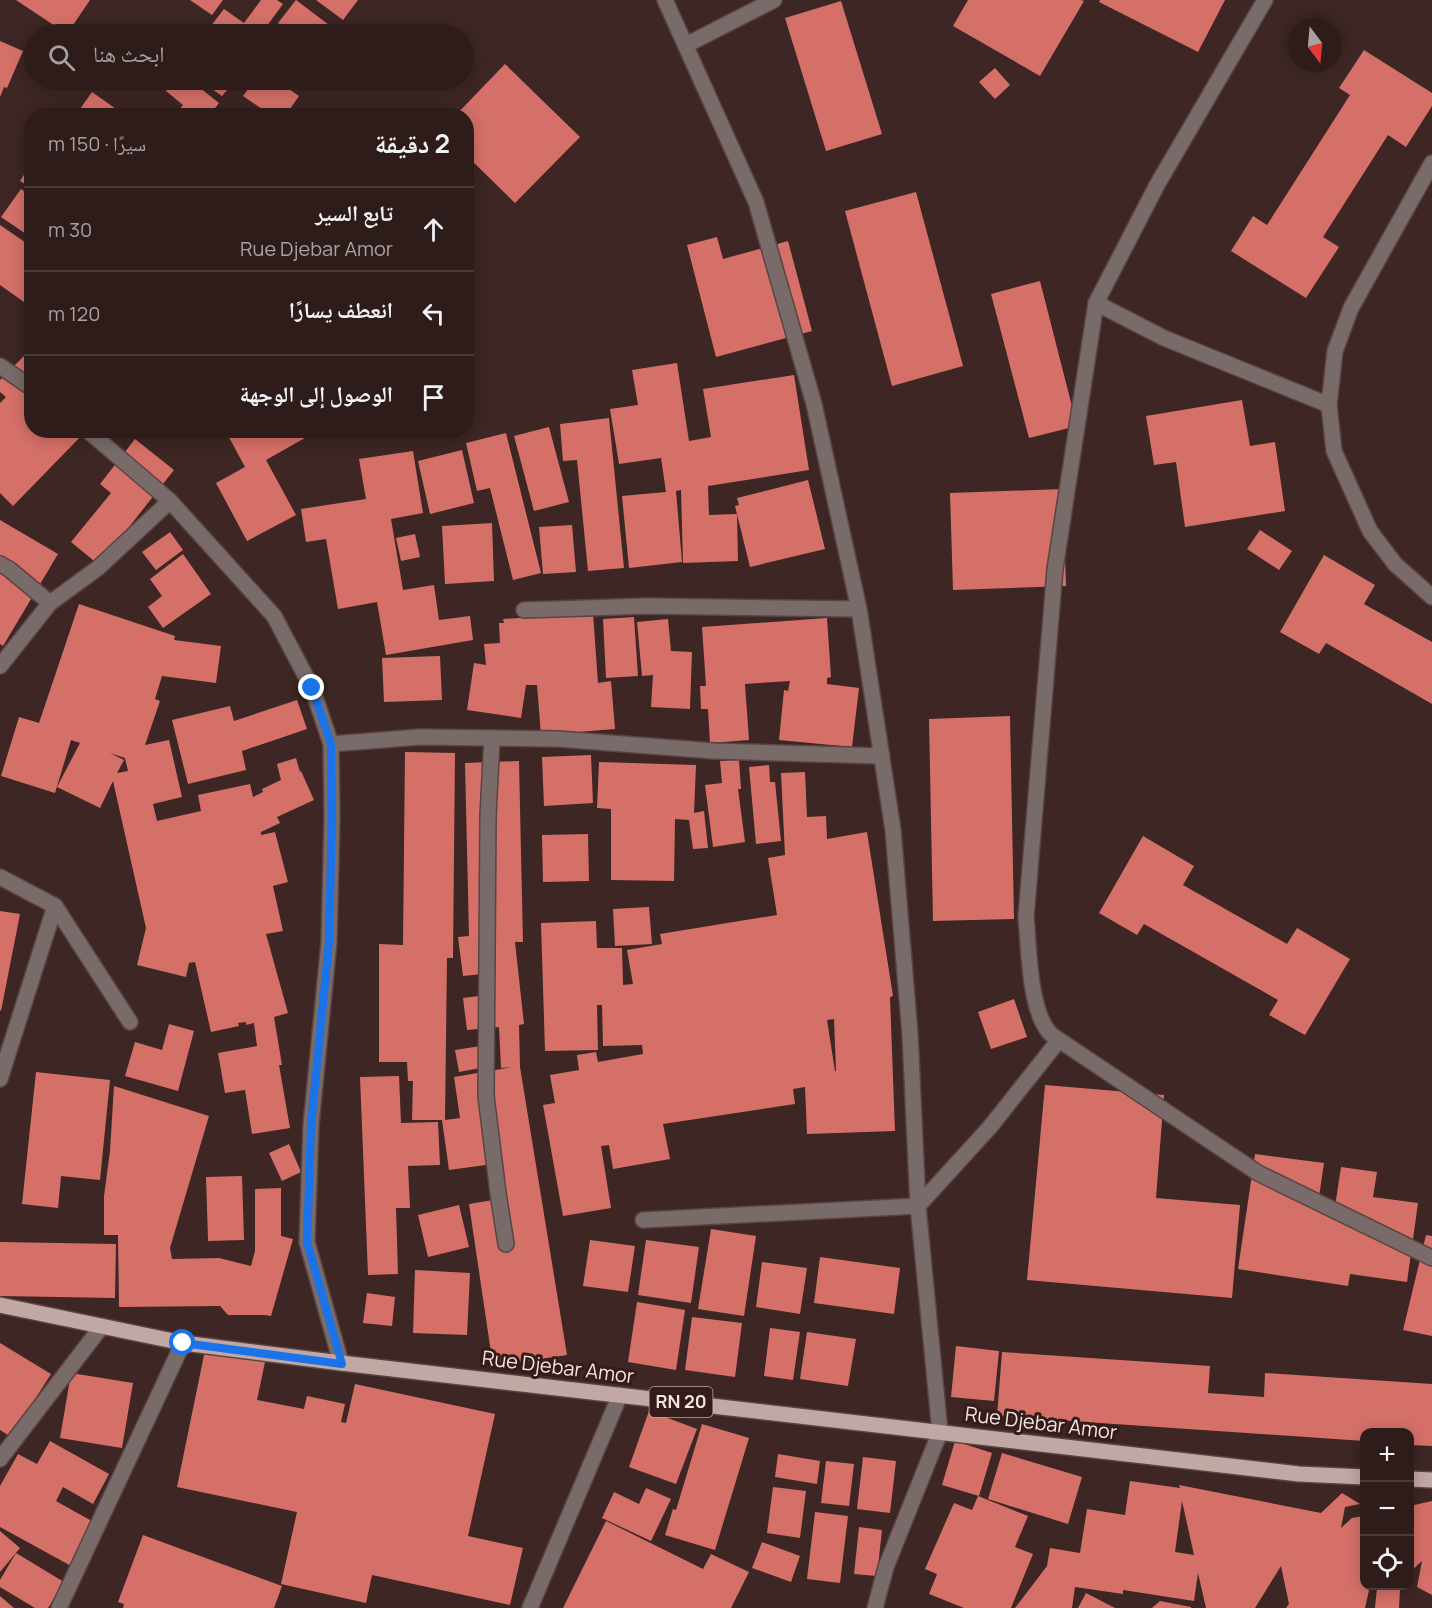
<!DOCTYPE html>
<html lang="ar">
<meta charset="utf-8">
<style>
body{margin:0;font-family:Manrope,"Noto Naskh Arabic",sans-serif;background:#362523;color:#f1f3f6;direction:rtl}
.controls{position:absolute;right:18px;bottom:18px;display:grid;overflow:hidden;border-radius:12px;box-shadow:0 3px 15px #0003}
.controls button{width:54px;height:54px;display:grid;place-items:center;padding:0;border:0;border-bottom:2px solid #493a39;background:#2e1c1a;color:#f1f3f6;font:30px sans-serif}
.compass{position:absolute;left:1288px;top:18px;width:54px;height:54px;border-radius:50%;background:#2e1c1a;box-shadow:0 3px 15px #0003;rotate:164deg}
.stop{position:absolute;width:18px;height:18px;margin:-14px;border:4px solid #1a73e8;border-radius:50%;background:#fff}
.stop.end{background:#1a73e8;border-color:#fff;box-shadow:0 2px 6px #0008}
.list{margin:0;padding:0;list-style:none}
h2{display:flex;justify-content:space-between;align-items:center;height:78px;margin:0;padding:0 24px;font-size:26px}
h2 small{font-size:20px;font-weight:400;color:#a7a1a2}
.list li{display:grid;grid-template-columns:39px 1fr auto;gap:18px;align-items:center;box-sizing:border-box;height:84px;padding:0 24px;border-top:2px solid #493a39}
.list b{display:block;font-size:22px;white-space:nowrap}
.list p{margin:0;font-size:20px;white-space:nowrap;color:#a7a1a2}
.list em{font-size:20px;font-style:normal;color:#a7a1a2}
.icon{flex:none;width:33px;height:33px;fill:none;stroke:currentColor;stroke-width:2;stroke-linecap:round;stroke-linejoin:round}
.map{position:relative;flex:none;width:1432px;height:1608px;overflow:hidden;direction:ltr}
.search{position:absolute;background:#2e1c1a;box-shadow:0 3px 15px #0003;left:24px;top:24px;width:450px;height:66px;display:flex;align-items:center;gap:15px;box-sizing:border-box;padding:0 21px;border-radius:33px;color:#a7a1a2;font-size:22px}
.panel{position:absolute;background:#2e1c1a;box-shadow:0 3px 15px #0003;left:24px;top:108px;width:450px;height:330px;border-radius:24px;direction:rtl}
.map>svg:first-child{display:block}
</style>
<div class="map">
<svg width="1432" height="1608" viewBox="0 0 1432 1608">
<rect width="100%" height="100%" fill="#3d2623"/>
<g fill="#d57069" fill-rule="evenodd">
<path d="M16 0H90L67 34Z"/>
<path d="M190 0H223L212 15Z"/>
<path d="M261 0H277L283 4 261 34H220L210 27 224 9 244 23Z"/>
<path d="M296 0 341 34H293L278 23Z"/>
<path d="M316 0H358L343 20Z"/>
<path d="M968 0H1081L1084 1 1040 76 953 26Z"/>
<path d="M1100 0H1225L1198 52 1099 2Z"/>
<path d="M841 1 882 134 826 151 785 18Z"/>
<path d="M0 41 23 51 7 88 4 87 0 97Z"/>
<path d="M1364 50 1432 93V106L1406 147 1388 135 1323 237 1339 247 1306 298 1231 251 1253 216 1267 225 1350 95 1339 88Z"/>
<path d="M505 64 580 137 515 203 466 155V116H455Z"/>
<path d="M995 68 1010 85 995 99 979 82Z"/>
<path d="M175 80H190L219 103 209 116H174L183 105 166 91Z"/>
<path d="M199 80H235L222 96Z"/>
<path d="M255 80H276L299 96 285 116H272L243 96Z"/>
<path d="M92 92 126 116H90L80 109Z"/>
<path d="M238 108 250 116H233Z"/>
<path d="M32 162V188L20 181Z"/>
<path d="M21 189 32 197V238L1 217Z"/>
<path d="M916 192 963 366 892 386 845 211Z"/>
<path d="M0 225 32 247V292L24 302 0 285Z"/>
<path d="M717 237 723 259 788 241 812 331 716 357 687 245Z"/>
<path d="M1040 281 1077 426 1029 438 991 294Z"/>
<path d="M32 348V430H87L13 506 0 493V403L6 397 0 392V380Z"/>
<path d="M677 363 689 441 711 437 703 389 794 375 809 470 708 486 709 515 737 514 738 561 683 563 681 490 676 491 682 562 629 568 622 496 666 492 661 458 619 464 610 409 638 405 632 370Z"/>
<path d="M1242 400 1250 446 1275 442 1285 511 1185 527 1176 462 1154 465 1146 416Z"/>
<path d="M609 418 624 568 588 571 577 460 563 461 560 424Z"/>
<path d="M549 427 569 502 534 511 514 436Z"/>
<path d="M225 430H319L266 460 296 515 247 541 216 483 245 467Z"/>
<path d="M506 433 541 573 513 580 490 488 477 491 466 443Z"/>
<path d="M135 439 174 470 99 565 71 542 111 493 100 484Z"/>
<path d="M462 450 474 503 430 514 418 461Z"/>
<path d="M413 451 423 513 391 519 403 590 434 585 439 620 470 616 473 640 386 655 377 602 338 609 326 539 306 542 301 509 366 499 359 459Z"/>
<path d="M808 480 825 549 750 567 735 506 739 505 737 498Z"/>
<path d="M1063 489 1066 586 953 590 950 493Z"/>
<path d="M0 520 58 554 3 646 0 644Z"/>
<path d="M492 523 494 581 445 584 442 526Z"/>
<path d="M572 525 576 572 543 574 539 527Z"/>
<path d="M1260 530 1292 551 1279 570 1247 549Z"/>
<path d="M170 532 183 550 156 570 142 552Z"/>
<path d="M415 534 420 557 401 561 396 538Z"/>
<path d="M183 554 211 594 163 628 148 607 162 596 150 579Z"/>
<path d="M1324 555 1375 585 1364 604 1432 642V704L1326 643 1319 654 1280 632Z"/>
<path d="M79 604 175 636 174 640 221 646 216 683 162 676 155 699 160 701 145 745 169 740 182 797 153 804 157 821 201 811 198 795 250 784 253 797 263 792 262 789 281 780 277 764 296 758 300 772 301 771 314 800 277 817 280 823 261 832V835L275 832 288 882 273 886 283 931 266 934 288 1013 274 1017 282 1065H279L290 1128 252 1134 245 1090 225 1093 218 1053 257 1046 254 1023 246 1025V1022L238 1023 239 1026 211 1032 195 962 189 963 186 977 137 965 146 928 113 781 100 808 57 787 80 743 71 740 55 793 1 776 19 717 39 723ZM110 753 125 758 128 771 117 773 124 760Z"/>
<path d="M593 613 598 683 611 681 615 729 541 735 537 685H526L521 718 467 710 474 663 486 665 484 644 500 643 499 623H504L503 619Z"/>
<path d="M634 617 638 676 606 678 603 619Z"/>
<path d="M827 618 831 677 827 678V684L859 688 852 747 779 740 784 690 788 691 790 681 745 684 749 740 710 743 708 709H701L700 686H706L702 627Z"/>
<path d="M668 619 671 651 692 652 690 709 651 707 653 675 642 676 637 622Z"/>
<path d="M440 656 442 700 384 702 382 658Z"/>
<path d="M297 700 307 729 242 751 246 770 188 784 172 720 230 706 234 721Z"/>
<path d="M1010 716 1014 919 933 921 929 719Z"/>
<path d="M405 752 455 753 453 958H447L445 1120 460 1118 454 1077 513 1067 501 1068 499 1027 467 1030 463 998 494 994 492 973 463 976 458 937 469 936 465 763 519 761 523 942H515L524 1024 519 1025 520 1067 567 1355 493 1366 469 1204 499 1199 493 1164 449 1170 442 1120H412L413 1081H408L407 1062H379V944L403 945Z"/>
<path d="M591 755 593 803 544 806 542 757Z"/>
<path d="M739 760 741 789H738L745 842 713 847 705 785 722 783 720 761Z"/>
<path d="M599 762 696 765 694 813 704 811 708 848 693 849 689 820 675 819 674 881 611 880V809L597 808Z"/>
<path d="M769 765 770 782H775L781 841 756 844 749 767Z"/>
<path d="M805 772 807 817 826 816 827 839 867 832 893 996 890 997 895 1131 807 1134 805 1087 793 1089 795 1104 663 1124 670 1159 613 1169 609 1145 601 1146 611 1208 563 1216 543 1105 555 1103 550 1075 579 1070 577 1055 596 1052 598 1062 643 1054 642 1045 603 1046 602 1005H597L598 1050 545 1051 541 923 596 921 597 948H622L623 985 633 984 627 950 662 944 660 934 777 915 768 858 785 855 781 773ZM834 1019 836 1071H835L827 1020Z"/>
<path d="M588 834 589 881 543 882 542 835Z"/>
<path d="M1143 836 1194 866 1183 885 1287 944 1297 928 1350 959 1305 1035 1269 1015 1278 1000 1144 924 1137 935 1099 913Z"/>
<path d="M649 907 652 944 615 946 613 909Z"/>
<path d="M0 911 20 914 1 1011 0 1010Z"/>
<path d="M1014 999 1027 1037 991 1049 978 1012Z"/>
<path d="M169 1024 194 1031 178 1091 125 1076 135 1042 162 1050Z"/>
<path d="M487 1045 491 1066 459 1072 455 1050Z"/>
<path d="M36 1072 110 1080 100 1180 61 1176 58 1208 22 1204Z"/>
<path d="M399 1076 401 1123 438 1122 440 1165 408 1166 410 1208H396L398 1274 368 1275 360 1077Z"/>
<path d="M1045 1085 1164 1095 1156 1198 1240 1205 1232 1298 1027 1280Z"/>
<path d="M114 1086 209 1116 170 1248 172 1259 219 1258 251 1266 255 1251V1189L281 1188V1236L293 1239 271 1316 265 1315H228L220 1306 119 1307 118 1235H104V1196L110 1151Z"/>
<path d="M289 1144 301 1172 282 1181 269 1153Z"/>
<path d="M1255 1154 1324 1163 1317 1211 1334 1213 1341 1167 1377 1172 1373 1197 1418 1203 1407 1282 1350 1274 1348 1286 1238 1269Z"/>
<path d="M242 1176 244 1240 208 1241 206 1177Z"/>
<path d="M459 1205 469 1247 428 1257 418 1215Z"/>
<path d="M711 1229 756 1236 744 1316 698 1309Z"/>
<path d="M1426 1235 1432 1236V1336L1403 1330Z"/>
<path d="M590 1240 635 1246 628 1292 583 1286Z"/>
<path d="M646 1240 699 1247 691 1303 638 1295Z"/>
<path d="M0 1242 116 1244 115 1298 0 1296Z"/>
<path d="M820 1257 900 1268 894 1314 814 1303Z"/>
<path d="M762 1262 807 1268 800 1314 756 1307Z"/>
<path d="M415 1270 470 1273 467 1335 413 1333Z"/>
<path d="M367 1293 395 1297 392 1326 363 1323Z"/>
<path d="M637 1302 685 1310 676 1370 628 1362Z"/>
<path d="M692 1317 742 1323 735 1377 685 1370Z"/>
<path d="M770 1328 800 1332 793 1380 764 1376Z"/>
<path d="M807 1332 856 1339 848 1386 800 1379Z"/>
<path d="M0 1343 51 1374 11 1437 0 1430Z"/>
<path d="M956 1346 999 1351 994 1401 951 1397Z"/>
<path d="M205 1350 265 1362 257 1400 304 1409 307 1396 345 1404 341 1422 346 1423 355 1384 495 1414 468 1536 523 1548 510 1605 372 1575 366 1603 281 1584 297 1512 177 1487Z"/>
<path d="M1002 1352 1210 1366 1208 1393 1264 1397 1265 1373 1432 1384V1446L1410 1445V1432H1364V1441L997 1416Z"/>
<path d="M71 1373 133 1383 122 1448 60 1438Z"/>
<path d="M649 1411 697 1429 676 1484 629 1467Z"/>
<path d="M702 1424 749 1438 715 1550 665 1535 673 1509 676 1510Z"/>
<path d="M50 1441 109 1474 93 1504 63 1487 56 1501 97 1524 73 1567 0 1527V1486L18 1454 37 1464Z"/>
<path d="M955 1441 992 1453 979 1496 942 1485Z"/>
<path d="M1002 1453 1082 1477 1068 1524 988 1499Z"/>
<path d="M778 1454 820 1461 817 1484 775 1477Z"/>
<path d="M863 1457 896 1461 890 1513 857 1509Z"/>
<path d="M826 1461 854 1464 849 1506 821 1503Z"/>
<path d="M1130 1481 1180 1488 1179 1485 1321 1513 1342 1493 1360 1504 1345 1507 1341 1528 1352 1518 1364 1516V1586H1370L1365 1608H1286L1289 1604 1281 1566 1255 1608H1206L1198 1573 1194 1601 1123 1590V1594L1075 1587 1072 1608H1015L1047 1566 1050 1548 1080 1553 1087 1509 1125 1515ZM1182 1501 1194 1555 1175 1552Z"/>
<path d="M773 1487 806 1491 800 1538 767 1533Z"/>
<path d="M646 1488 671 1499 651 1541 602 1518 614 1492 639 1504Z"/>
<path d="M978 1496 1028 1516 1015 1547 1033 1554 1011 1608H964L929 1594 937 1574 925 1569 954 1503 972 1510Z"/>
<path d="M1432 1501V1595L1417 1587 1422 1561 1410 1572V1506Z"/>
<path d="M815 1512 848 1516 840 1583 807 1579Z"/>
<path d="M606 1521 703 1569 711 1554 749 1572 731 1608H563Z"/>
<path d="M859 1527 882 1530 877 1576 854 1574Z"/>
<path d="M0 1531 20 1548 0 1572Z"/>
<path d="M143 1535 282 1586 274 1608H123L124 1604 118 1602Z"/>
<path d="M762 1542 800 1556 791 1582 752 1568Z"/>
<path d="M16 1553 64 1582 48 1608H35L0 1587V1580Z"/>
<path d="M1377 1588 1400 1589 1399 1608H1375Z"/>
<path d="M1086 1593 1115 1608H1078Z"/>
<path d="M0 1596 14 1608H0Z"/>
<path d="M1160 1601 1191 1607V1608H1152Z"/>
</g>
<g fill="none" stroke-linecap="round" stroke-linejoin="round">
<defs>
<g id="minor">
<path d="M665 0 756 202 814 404 859 609 893 830 910 1034 918 1206 940 1432 886 1567 875 1608"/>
<path d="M1265 0 1157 185 1096 303 1055 569 1026 917C1029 948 1029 1006 1048 1031 1051 1035 1056 1038 1059 1040L1258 1173 1432 1258"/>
<path d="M686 45 774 0"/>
<path d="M1432 163 1351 308 1335 351 1329 405 1334 451 1370 531 1395 564 1432 597"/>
<path d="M1096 303 1164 338 1329 405"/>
<path d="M0 366 32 388"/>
<path d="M87 430 170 501 274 616 312 688 331 744 332 818 329 942 311 1125 307 1242 341 1363"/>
<path d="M0 564 9 569 50 603"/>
<path d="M524 610 647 606 859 609"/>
<path d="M0 666 50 603 98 568 170 501"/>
<path d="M492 738 488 816 486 1096 498 1193 506 1244"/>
<path d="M331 744 420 737 558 739 714 751 882 756"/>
<path d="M0 877 55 906 130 1022"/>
<path d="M0 1079 55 906"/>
<path d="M643 1220 918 1206 990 1127 1059 1040"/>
<path d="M0 1459 102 1326"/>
<path d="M59 1608 183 1343"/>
<path d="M530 1608 620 1395"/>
</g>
<g id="major">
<path d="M0 1305 183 1343 341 1363 1299 1474 1364 1477"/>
<path d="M1410 1479 1432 1480"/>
</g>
</defs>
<use href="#minor" stroke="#5a4442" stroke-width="18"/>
<use href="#major" stroke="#5a4442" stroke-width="18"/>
<use href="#minor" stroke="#786b69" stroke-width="15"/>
<use href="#major" stroke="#c2a8a5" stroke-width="15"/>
</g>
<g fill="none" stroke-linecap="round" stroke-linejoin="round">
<path stroke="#1a73e8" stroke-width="8" d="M183 1343 342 1364 307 1242 311 1125 329 942 332 818 331 744 312 688"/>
</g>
<g text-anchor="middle" stroke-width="6" stroke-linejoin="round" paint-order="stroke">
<rect fill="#331c1a" stroke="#baa8a6" stroke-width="1.5" x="649.5" y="1387" width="63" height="30" rx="4.5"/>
<g font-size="18" font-weight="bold" fill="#f4e4e2">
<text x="681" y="1408">RN 20</text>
</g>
<g font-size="20" fill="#f4e4e2" stroke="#331c1a">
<text transform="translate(558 1367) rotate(7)" y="7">Rue Djebar Amor</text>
<text transform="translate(1041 1423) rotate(7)" y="7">Rue Djebar Amor</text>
</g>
</g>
</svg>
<div class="controls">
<button>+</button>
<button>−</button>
<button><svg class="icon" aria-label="locate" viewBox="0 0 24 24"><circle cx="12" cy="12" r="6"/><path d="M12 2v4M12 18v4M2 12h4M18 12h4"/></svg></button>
</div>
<svg class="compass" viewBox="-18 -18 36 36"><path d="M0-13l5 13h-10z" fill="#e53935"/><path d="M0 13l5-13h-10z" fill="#a7a1a2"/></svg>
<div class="stop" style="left:183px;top:1343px"></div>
<div class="stop end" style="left:312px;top:688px"></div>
<div class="search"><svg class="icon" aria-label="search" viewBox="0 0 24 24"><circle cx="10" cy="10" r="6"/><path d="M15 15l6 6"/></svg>ابحث هنا</div>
<section class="panel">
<h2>2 دقيقة<small>سيرًا · 150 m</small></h2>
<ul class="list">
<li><svg class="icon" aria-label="ahead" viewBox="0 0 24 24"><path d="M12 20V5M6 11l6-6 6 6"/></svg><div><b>تابع السير</b><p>Rue Djebar Amor</p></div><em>30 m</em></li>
<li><svg class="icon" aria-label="left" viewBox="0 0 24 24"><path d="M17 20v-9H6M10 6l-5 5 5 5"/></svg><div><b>انعطف يسارًا</b></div><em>120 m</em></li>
<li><svg class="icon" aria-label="arrive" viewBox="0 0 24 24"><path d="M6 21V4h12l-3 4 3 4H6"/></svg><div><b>الوصول إلى الوجهة</b></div></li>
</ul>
</section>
</div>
